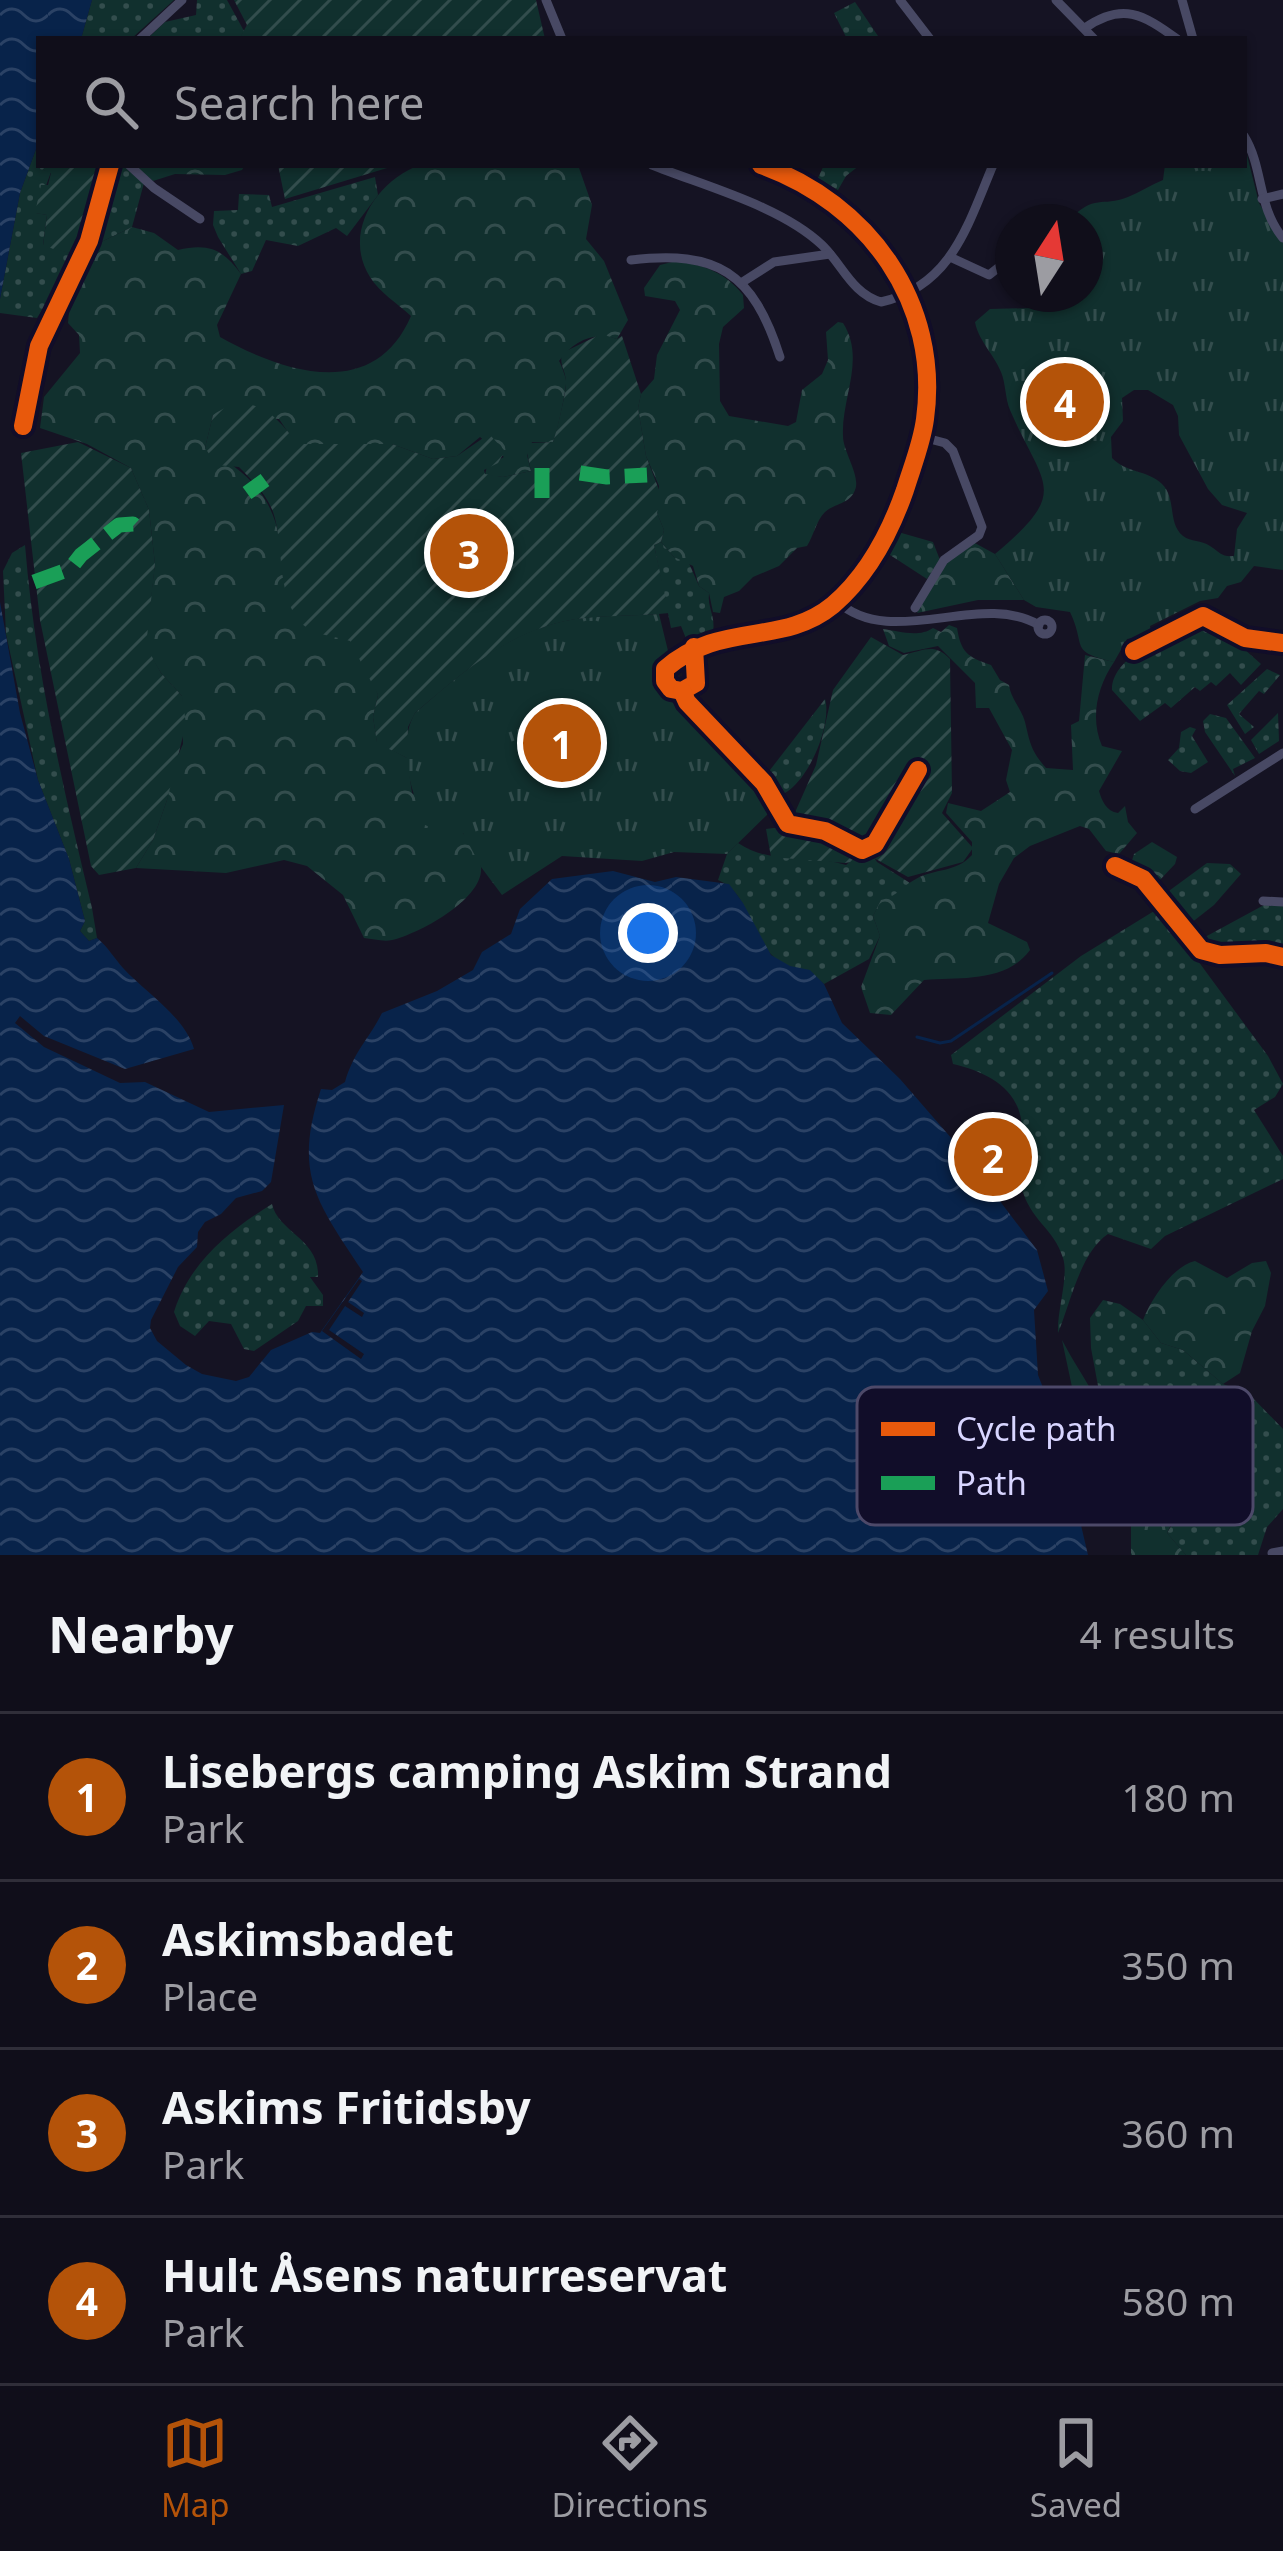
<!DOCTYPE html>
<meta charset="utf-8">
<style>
body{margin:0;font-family:"Noto Sans",sans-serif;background:#191723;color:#f1f3f6}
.compass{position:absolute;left:995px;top:204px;width:108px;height:108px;border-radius:50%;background:#100e1a;box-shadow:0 3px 9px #0004;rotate:12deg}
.you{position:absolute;left:648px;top:933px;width:42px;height:42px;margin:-30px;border:9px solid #fff;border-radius:50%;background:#1a73e8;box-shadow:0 0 0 18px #1a73e833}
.badge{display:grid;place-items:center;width:78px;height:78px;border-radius:50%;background:#b45309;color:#fff;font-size:39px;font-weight:700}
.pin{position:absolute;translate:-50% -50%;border:6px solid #fff;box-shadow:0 3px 12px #0006}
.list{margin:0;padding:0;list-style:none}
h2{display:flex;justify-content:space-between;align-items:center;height:156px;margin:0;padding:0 48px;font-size:51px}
h2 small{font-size:39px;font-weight:400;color:#9c9ca2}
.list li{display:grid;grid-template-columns:78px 1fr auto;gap:36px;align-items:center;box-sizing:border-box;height:168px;padding:0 48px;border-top:3px solid #302e39}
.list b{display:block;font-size:45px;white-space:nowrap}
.list p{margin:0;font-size:39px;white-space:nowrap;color:#9c9ca2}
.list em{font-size:39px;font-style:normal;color:#9c9ca2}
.icon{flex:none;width:66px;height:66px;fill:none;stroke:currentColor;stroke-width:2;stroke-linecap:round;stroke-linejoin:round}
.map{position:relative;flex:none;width:1283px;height:1555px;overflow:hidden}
.search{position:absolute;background:#100e1a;box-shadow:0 3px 9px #0004;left:36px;right:36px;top:36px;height:132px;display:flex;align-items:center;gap:30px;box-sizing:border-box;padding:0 42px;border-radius:0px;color:#9c9ca2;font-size:45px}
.sheet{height:828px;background:#100e1a}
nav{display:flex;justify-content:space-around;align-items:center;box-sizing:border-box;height:168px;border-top:3px solid #302e39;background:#100e1a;font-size:33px;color:#9c9ca2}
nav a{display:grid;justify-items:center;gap:6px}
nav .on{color:#b45309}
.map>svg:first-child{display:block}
</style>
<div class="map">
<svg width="1283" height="1555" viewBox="0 0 1283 1555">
<defs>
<pattern id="grass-dots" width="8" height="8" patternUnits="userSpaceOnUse" patternTransform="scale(3)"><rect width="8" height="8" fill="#11302e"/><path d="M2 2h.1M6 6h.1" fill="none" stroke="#334d4d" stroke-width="1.8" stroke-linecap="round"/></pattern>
<pattern id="forest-crowns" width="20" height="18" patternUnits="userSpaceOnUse" patternTransform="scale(3)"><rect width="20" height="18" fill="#11302e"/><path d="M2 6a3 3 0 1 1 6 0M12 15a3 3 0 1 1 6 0" fill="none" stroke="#334d4d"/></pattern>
<pattern id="park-tufts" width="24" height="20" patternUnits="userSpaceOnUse" patternTransform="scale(3)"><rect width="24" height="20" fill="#11302e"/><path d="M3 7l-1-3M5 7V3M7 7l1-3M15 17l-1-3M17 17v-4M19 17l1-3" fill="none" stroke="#334d4d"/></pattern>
<pattern id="garden-furrows" width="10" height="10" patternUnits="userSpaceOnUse" patternTransform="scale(3)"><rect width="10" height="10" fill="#11302e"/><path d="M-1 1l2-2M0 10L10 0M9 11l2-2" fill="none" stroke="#334d4d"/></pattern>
<pattern id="water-waves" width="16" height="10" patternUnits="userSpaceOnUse" patternTransform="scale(3)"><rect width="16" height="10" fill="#08234a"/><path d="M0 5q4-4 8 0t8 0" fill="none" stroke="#2b4265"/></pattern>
</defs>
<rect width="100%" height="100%" fill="#151323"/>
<g fill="url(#grass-dots)">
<path d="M92 0H174L131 39H81Z"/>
<path d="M197 0H227L244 31 239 39H147L165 22 196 15Z"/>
<path d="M855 2 880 39H847L834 13Z"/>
<path d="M39 141 40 169 51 172 36 213 47 215 43 245 77 255 37 318 0 313V299L20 193Z"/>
<path d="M114 165H125L144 183 132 227 95 245Z"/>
<path d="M824 165H860L846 176 838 190 818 178Z"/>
<path d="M375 177 378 195 347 236 336 228 298 246 266 240 252 271 241 274 218 237 213 225 214 211 238 210 239 194 269 195 272 207Z"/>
<path d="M898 532 933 542 940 560 927 579 887 553Z"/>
<path d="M661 542 674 557 688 561 699 586 709 593C707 607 716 617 713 632L687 641 681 626 671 628 654 545Z"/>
<path d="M25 545C35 669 63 787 92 908L97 938 89 941 80 931 85 921 69 859 38 780 6 634 3 571 12 553Z"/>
<path d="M1203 619 1217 625 1261 664 1241 685 1230 673 1216 686 1211 682 1200 691 1195 687 1171 708 1165 703 1140 721 1112 690C1112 653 1175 634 1203 619Z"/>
<path d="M1267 669 1280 675 1264 694 1259 691 1239 714 1254 727 1245 734 1227 705Z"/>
<path d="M825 699C833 725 805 792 776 796L763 779Z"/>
<path d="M1278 713 1279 741 1259 754 1251 740Z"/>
<path d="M1210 714 1226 718 1255 758 1233 769 1235 776 1205 732 1203 721Z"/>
<path d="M1190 727 1196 729 1192 736 1208 762 1191 773 1180 771 1168 760 1179 748 1181 732Z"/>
<path d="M738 843C770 865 809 854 846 865L861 852H870L877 862 910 883 898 896 881 901 873 916 880 936 869 959 824 984C803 963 791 973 774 957 751 937 749 892 718 880L727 854Z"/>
<path d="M1207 863 1230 864 1241 874 1214 905 1186 927 1162 896Z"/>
<path d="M1264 905 1283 906V954L1219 951 1200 944 1205 937Z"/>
<path d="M1159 908 1268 1056 1283 1084 1275 1097 1254 1110 1283 1156V1179L1165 1236 1151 1249 1108 1234C1080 1253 1071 1302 1058 1333 1057 1310 1069 1276 1063 1258 1054 1228 1030 1221 1021 1186 1016 1166 1022 1150 1022 1130 1022 1090 988 1072 953 1064L951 1055 1081 956Z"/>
<path d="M272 1204C278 1232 320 1239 318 1277H310L323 1295V1306H306L298 1321 254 1351 244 1349 231 1324 209 1321 195 1336 180 1326 174 1312C189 1263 230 1230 272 1204Z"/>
<path d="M1103 1300 1120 1304 1143 1320 1161 1343 1183 1350 1223 1384 1250 1395 1283 1429V1509L1267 1527 1258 1555H1186L1167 1533 1196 1485 1190 1476 1141 1475 1113 1459 1111 1429 1101 1402 1091 1348 1090 1318Z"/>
</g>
<g fill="url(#forest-crowns)">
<path d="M134 165H245L242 170 225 175 175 174 153 181Z"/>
<path d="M420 165H578L592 205 586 239 604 261 628 320 617 339C594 331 573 341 559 361 561 364 566 378 566 381 567 388 556 437 553 442H532L527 455 531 471 503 477 485 475 487 466 504 457 480 437 457 456 433 459 392 444H296L279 419 213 415 205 448C264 481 281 510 283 577L350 640 366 666 378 695 373 717 377 742 407 758 412 793C436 812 477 834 481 867 484 899 418 934 392 940 384 942 373 939 364 938L343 895 307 866 284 860 226 873 136 868 153 840 167 800 172 769 183 744 182 696 161 673 145 646 155 564 149 510 131 468 87 444 40 428 44 397 80 353 79 335 68 323 70 301 95 245 132 227 154 233 178 250C208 243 223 249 241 274L217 325 220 337C284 373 374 402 411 316 398 304 379 292 370 277 342 233 377 180 420 165Z"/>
<path d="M676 261C704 265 725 272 743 295L744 308 723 327 719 344 720 401 729 416 788 426 796 422 802 390 822 374 828 360 826 332 838 322 843 323C866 359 841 398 843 436 843 452 861 476 855 490 850 504 835 503 825 512 816 521 814 535 807 546L797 548 779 566 753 577 739 591 724 597 720 613 713 612 709 593 699 586 693 566 674 557 661 542 664 530 657 513 659 486 646 456 638 408 641 394 654 379 657 355 680 310 675 301 645 296 644 288 660 265Z"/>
<path d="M973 542 995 554 1024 600H978L917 613 943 566Z"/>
<path d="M949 625 957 628C961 652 967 657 991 665L1000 680 1009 685C1011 699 1021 708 1025 722 1030 743 1031 751 1046 768L1073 770 1071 725 1079 721 1085 655 1114 662C1097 687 1090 718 1102 746L1122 751 1099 791C1102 801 1106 811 1118 813L1125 806 1128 822 1137 833 1119 854 1106 851 1089 829 1080 826 1030 846 1014 858 999 884 988 923 1027 942 1030 950C1006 983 960 977 924 980L891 1015 870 1013 861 987 880 936 873 916 881 900C898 896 901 887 916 879 935 868 956 873 972 855V842L946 813 948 803 981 811 1010 792 1006 780 1012 750 989 708H976L975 683 938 646 904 653 889 646 883 629C898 631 919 638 933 628L941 632Z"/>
<path d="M1152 842 1177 857 1175 864 1158 882 1130 867 1134 854Z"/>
<path d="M1195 1261 1227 1278 1252 1263 1266 1261 1271 1273 1265 1306 1252 1331 1240 1373 1223 1384 1183 1350 1161 1343 1143 1320C1151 1299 1173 1266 1195 1261Z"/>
<path d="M1062 1340C1086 1386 1109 1406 1113 1459L1141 1475 1190 1476 1197 1485 1191 1501 1178 1510 1167 1533 1186 1555H1131V1526L1109 1495 1081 1429Z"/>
</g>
<g fill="url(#park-tufts)" fill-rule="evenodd">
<path d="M1244 143 1259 203 1283 243V570L1254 566 1241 582 1227 586 1218 598 1200 601 1150 626 1151 634 1127 639 1114 662C1068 651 1087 648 1070 612L1036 607 1024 600 995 554C1071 490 1044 488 1010 410 1005 398 1006 384 1001 372 994 354 979 342 975 322L990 309 1033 308 1050 294H1085V222H1067C1096 192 1101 208 1128 197 1140 192 1151 185 1163 180L1165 165H1244ZM1134 390H1148L1173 405 1178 416 1179 435 1208 489 1222 505 1247 513 1237 529 1234 556C1221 557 1221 553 1210 546 1201 540 1191 542 1183 536 1167 523 1177 499 1162 484 1148 470 1126 473 1112 458L1111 437 1123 421 1122 398Z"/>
<path d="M659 614 679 696 771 811 727 854 674 852 642 861 562 856 502 895 481 867 463 833 449 835 425 825C411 790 396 747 415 713 465 670 515 625 584 618 608 615 634 616 659 614Z"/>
</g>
<g fill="url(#garden-furrows)">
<path d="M234 0H536L545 39H239L247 25Z"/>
<path d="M41 165H106L77 255 43 246 47 215 35 213 41 185H48L51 173 40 169Z"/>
<path d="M278 165H397L285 199Z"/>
<path d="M601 334 617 339 622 336 641 394 638 408 646 456 661 495 657 513 664 530 661 542 654 545 669 613C641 616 613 615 585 618 516 625 465 670 415 713L408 727 407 758 377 743 373 717 378 695 350 641C338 637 316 635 306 627 275 603 285 545 273 512 267 495 252 480 239 467L217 465 205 448 213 415C251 389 276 414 297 444H392L433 459 457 456 489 434 505 451 498 463 484 470 485 474 503 477 531 471 526 448 529 443 553 442C555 438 567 389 566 383 566 370 559 366 562 353Z"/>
<path d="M78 442 131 468 149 510 155 564 146 646 161 673 182 696 186 724 167 800 153 840 136 868 99 875 91 866 40 620 21 453Z"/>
<path d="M871 637 903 655C923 651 934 642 950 659L952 793 942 813 973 848 963 862 908 877 874 858 845 863 771 857 766 829 789 826 816 765 833 690Z"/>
</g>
<g fill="url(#water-waves)">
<path d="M0 0H92L81 39H39V141L20 193 0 299Z"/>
<path d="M0 602 20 713 38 780 69 859 85 921 80 931 89 941 97 938C108 947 114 958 123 968 145 992 185 1017 194 1049L125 1069 44 1036 20 1016 15 1023 44 1047 120 1083 145 1082 209 1112 284 1105 271 1182 262 1191 236 1198 221 1214 205 1222 198 1232 197 1247 178 1267 151 1320 150 1328 157 1341 186 1365 202 1374 236 1381 249 1377 271 1350 312 1332 320 1333 363 1272C316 1201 293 1174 321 1089L332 1090 345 1082C354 1051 369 1039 382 1013L437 991 473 970 482 952 511 934 520 909 552 879 613 871 655 882 676 877 729 884 743 903 771 955 790 966 810 970 824 984 842 1023 900 1079 959 1147 1037 1250 1048 1291 1034 1310 1038 1375 1057 1423 1088 1555H0Z"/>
</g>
<path fill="#151323" d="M359 1279 362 1281 348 1302 364 1313 362 1317 345 1306 329 1330 364 1354 361 1359 322 1331Z"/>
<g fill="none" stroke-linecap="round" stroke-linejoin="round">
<path stroke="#08234a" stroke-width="3" d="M917 1037 940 1043 951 1041 1052 973"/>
<g stroke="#484964" stroke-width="9">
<path d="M546 0 562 39"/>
<path d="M900 0 930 39"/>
<path d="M1056 0 1094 39"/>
<path d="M1182 0 1193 39"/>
<path d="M1085 28C1122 2 1143 14 1177 39"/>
<path d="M140 39 182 0"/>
<path d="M1244 136C1264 168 1257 207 1283 238"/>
<path d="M129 165 154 188 200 219"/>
<path d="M652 165C704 186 781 206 822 245 842 264 852 294 881 302 952 286 968 224 993 165"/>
<path d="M1262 199 1283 194"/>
<path d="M952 258 989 275 1013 256"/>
<path d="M631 260C717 250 753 272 780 357"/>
<path d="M741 283 774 262 830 254"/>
<path d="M23 426 39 346 89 241 110 165"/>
<path d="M837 601C890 651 981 590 1039 625"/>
<path d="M915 608 944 560 979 535 982 527 953 451 945 443 922 437"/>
<circle cx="1045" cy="627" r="7"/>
<path d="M694 647 696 683 682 691 671 689 665 681V669C721 620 782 647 833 605 868 575 890 533 905 490 912 467 922 443 925 419 941 303 868 203 761 165"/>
<path d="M1134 651 1203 616 1245 638 1283 643"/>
<path d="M1195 809 1283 753"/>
<path d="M1115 866 1143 879 1201 950 1220 955 1266 953 1283 957"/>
<path d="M1263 901 1283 902"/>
<path d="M1272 1553 1283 1551"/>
</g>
<g stroke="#1a9f57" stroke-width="15" stroke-dasharray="30 15" stroke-linecap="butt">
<path d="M580 473 607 477 647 475"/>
<path d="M247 493 265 480"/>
<path d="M542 498V466"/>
<path d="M34 582 70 569 81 555 119 525 133 524 144 534"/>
</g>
<defs>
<g id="cycleway">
<path d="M23 426 39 346 89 241 110 165"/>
<path d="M694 647 696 683 682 691 671 689 665 681V669C721 620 782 647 833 605 868 575 890 533 905 490 912 467 922 443 925 419 941 303 868 203 761 165"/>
<path d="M1134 651 1203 616 1245 638 1283 643"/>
<path d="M682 691 687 702 764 783 788 824 825 831 862 850 875 844 918 770"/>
<path d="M1115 866 1143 879 1201 950 1220 955 1266 953 1283 957"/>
</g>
</defs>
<use href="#cycleway" stroke="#110d29" stroke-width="26"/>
<use href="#cycleway" stroke="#e8590c" stroke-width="18"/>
</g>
<rect x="857" y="1387" width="396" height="138" rx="18" fill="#110d29" stroke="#4d4969" stroke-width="3"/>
<rect x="881" y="1422" width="54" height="14" fill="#e8590c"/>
<rect x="881" y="1476" width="54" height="14" fill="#1a9f57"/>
<g font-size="33" fill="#d8d5ff">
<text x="956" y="1441">Cycle path</text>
<text x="956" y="1495">Path</text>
</g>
</svg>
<svg class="compass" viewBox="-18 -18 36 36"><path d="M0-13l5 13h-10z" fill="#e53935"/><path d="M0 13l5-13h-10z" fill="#9c9ca2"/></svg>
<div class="you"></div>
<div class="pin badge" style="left:562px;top:743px">1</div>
<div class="pin badge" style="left:993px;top:1157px">2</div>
<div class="pin badge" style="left:469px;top:553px">3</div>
<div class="pin badge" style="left:1065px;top:402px">4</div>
<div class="search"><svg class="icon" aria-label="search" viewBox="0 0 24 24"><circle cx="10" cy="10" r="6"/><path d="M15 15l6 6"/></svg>Search here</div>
</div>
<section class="sheet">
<h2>Nearby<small>4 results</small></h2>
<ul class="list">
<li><span class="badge">1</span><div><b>Lisebergs camping Askim Strand</b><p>Park</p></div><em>180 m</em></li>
<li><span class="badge">2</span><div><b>Askimsbadet</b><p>Place</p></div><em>350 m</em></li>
<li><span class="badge">3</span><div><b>Askims Fritidsby</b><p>Park</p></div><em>360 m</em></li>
<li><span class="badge">4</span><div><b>Hult Åsens naturreservat</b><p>Park</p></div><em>580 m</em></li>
</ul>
</section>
<nav>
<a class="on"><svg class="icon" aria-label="map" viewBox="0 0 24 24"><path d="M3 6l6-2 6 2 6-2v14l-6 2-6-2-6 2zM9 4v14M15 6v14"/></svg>Map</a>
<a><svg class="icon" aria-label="directions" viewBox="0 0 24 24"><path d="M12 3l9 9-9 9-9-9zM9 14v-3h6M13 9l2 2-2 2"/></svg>Directions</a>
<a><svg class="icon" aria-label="saved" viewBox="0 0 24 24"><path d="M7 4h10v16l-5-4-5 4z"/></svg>Saved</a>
</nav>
